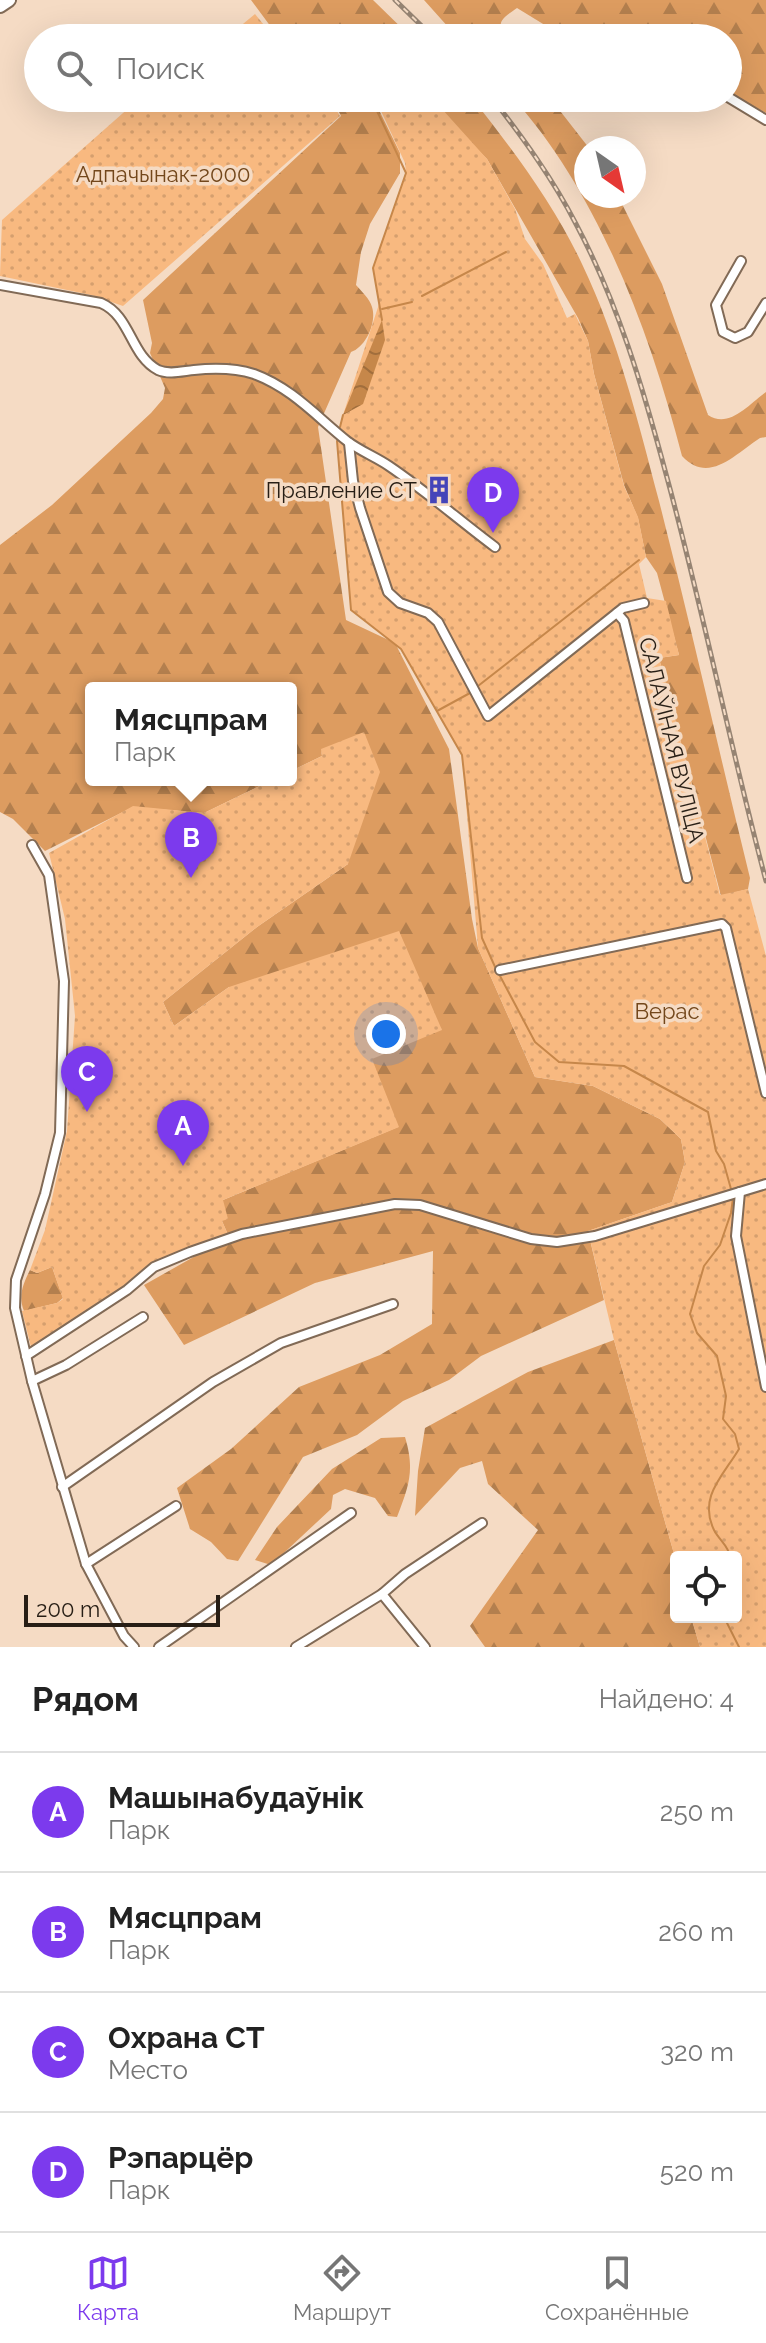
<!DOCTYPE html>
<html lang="ru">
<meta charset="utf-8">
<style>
body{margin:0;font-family:Raleway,sans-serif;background:#f6f6f6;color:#222}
.controls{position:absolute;right:24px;bottom:24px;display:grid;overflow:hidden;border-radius:8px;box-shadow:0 8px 32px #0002}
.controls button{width:72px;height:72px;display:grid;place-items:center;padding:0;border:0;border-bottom:2px solid #e0e0e0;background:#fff;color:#222;font:40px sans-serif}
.compass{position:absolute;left:574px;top:136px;width:72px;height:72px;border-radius:50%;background:#fff;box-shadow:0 8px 32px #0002;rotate:146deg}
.scale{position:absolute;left:24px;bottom:20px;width:196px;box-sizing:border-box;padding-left:8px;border:4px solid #271e15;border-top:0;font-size:22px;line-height:28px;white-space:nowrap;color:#271e15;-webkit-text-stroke:6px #f5dbc4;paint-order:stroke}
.you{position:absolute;left:386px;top:1034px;width:28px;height:28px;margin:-20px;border:6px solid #fff;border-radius:50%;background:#1a73e8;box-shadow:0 0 0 12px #1a73e833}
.badge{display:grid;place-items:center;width:52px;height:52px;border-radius:50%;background:#7c3aed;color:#fff;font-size:26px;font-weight:700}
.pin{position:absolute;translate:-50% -66px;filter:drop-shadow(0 2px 4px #0008)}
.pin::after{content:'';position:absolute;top:42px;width:28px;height:24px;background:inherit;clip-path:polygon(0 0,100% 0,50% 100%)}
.popup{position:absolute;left:85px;top:682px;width:212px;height:104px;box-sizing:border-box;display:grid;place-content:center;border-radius:8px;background:#fff;filter:drop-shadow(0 2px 6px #0005);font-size:26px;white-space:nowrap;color:#767676}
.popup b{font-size:30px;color:#222}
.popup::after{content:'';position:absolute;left:50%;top:100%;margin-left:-16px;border:16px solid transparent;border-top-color:#fff}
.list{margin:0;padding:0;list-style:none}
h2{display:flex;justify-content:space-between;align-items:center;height:104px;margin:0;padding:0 32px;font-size:34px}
h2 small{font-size:26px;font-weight:400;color:#767676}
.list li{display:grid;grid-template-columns:52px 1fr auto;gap:24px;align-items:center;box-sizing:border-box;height:120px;padding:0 32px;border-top:2px solid #e0e0e0}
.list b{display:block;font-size:30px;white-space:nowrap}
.list p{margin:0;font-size:26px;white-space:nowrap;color:#767676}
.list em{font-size:26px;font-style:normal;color:#767676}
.icon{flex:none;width:44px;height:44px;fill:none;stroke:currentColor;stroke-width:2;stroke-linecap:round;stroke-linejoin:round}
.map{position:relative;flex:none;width:766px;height:1647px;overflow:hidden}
.search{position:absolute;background:#fff;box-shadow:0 8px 32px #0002;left:24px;right:24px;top:24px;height:88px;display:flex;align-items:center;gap:20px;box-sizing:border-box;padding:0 28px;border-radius:44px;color:#767676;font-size:30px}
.sheet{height:584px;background:#fff}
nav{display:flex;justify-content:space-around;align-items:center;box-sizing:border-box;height:112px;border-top:2px solid #e0e0e0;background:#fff;font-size:22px;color:#767676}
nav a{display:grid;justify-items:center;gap:4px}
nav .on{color:#7c3aed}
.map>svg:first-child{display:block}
</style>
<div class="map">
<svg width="766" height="1647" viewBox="0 0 766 1647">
<defs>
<pattern id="forest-firs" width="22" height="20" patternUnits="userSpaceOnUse" patternTransform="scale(2)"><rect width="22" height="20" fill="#dd9c60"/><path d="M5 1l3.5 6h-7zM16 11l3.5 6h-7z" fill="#b37f4e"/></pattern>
<pattern id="garden-dots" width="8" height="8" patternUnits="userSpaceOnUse" patternTransform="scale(2)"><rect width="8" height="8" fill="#f8b980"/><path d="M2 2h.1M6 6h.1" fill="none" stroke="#d59f6e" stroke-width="1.8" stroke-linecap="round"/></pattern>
<pattern id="water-waves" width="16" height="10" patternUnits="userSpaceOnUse" patternTransform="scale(2)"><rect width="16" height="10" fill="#c6874a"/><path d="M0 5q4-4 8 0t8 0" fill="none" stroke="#a16e3c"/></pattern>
</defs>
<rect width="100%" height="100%" fill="#f5dbc4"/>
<g fill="url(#forest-firs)">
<path d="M251 0H373L412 38H296L292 32 271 27Z"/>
<path d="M424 0H766V113L728 92V38H631L620 32 611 38H566L517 8C503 18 496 20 504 38H458Z"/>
<path d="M332 98H402L379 110 400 153V173L370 224 361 252 356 285C361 291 370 299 372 307 377 322 366 347 351 352L318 427 346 620 395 643 449 749 472 919 478 948 535 1077 593 1086 660 1119 681 1139 685 1162 672 1202 588 1231 604 1300 481 1356 449 1380 403 1401 357 1435 303 1457 238 1561 227 1559 211 1542 190 1529 177 1488 231 1449 299 1387 380 1355 432 1324 433 1251 315 1283 184 1345 144 1285 229 1237 222 1221 223 1200 398 1127 371 1058 442 1029 229 987 174 1026 163 1002 257 927 348 864 321 749 322 756 291 771V688H91V780H272L204 813 133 807 45 851 13 819 0 812V545L52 505 151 413 163 399 165 388 150 353 152 343 143 300 341 116Z"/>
<path d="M430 98H472C513 150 554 204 582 264 618 339 638 421 659 501 691 626 719 752 750 878L748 889 721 896 659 658 679 655 657 573 646 557 638 518 624 485 594 374 588 341 578 318 487 159 438 111Z"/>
<path d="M513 98H550L589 148H586V196H618L662 284 708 415C729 429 748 405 766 392V437L760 438C735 454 709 485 682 456 650 332 599 194 513 98Z"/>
<path d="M52 1267 63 1298 57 1303 24 1311C18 1296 23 1284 30 1270L37 1273Z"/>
<path d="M614 1340 676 1561V1617H691L700 1647H485L470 1626 538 1530 488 1484 482 1461 460 1468 415 1516 418 1471 425 1428 528 1372Z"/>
<path d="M405 1437C415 1470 409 1486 397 1517L388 1516 375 1498 345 1489 333 1495 331 1509 271 1565 255 1560 277 1527 332 1469 381 1438Z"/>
</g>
<g fill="url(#garden-dots)">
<path d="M255 14 268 30 289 34 291 38H226Z"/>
<path d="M140 98H329L340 116 123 306 91 295 0 276 2 220Z"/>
<path d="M405 98H430L438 110 442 109 487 159 515 209 525 239 543 264 567 318 575 314 588 341 594 374 624 486 638 517 646 557 639 564 647 598 666 601 679 655 659 658 720 895 748 889 766 956V1647H700L691 1617H736V1557H676V1561L614 1340 588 1231 672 1202 685 1162 681 1139 660 1119 593 1086 535 1077 478 948 462 755 401 649 351 610 337 441 343 415 379 304 373 268 406 173 405 163 381 111Z"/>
<path d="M364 732 380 772 348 864 257 927 163 1002 174 1026 229 987 399 931 442 1030 372 1059 399 1127 223 1200 228 1219 222 1221 229 1237 185 1248 153 1263 101 1303 31 1347 22 1311 57 1303 63 1299 52 1267 37 1273 30 1270 45 1230 67 1131 75 1016 65 919 49 853 133 806 204 813 272 780H291V771L322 756 321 749Z"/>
</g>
<path fill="url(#water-waves)" d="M382 320 385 340 363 404 343 415Z"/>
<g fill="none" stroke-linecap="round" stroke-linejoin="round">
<g stroke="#c6874a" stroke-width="2">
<path d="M371 98 406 173 373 268 382 320"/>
<path d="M422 296 506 252"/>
<path d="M382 309 412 302"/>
<path d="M340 427 343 415"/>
<path d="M337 441 351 610 401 649 462 755 482 938 496 969"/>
<path d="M478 686 639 560"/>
<path d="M437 711 470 693"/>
<path d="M499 974 535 1042 559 1062 624 1066 708 1112 716 1151 724 1164 731 1189"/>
<path d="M730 1557C729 1546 719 1540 714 1530 698 1497 723 1476 739 1449L735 1434 723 1419 726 1396 717 1356 697 1333 690 1314 704 1266 720 1245 731 1213 733 1198"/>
<path d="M724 1617 739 1647"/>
</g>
<defs>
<g id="minor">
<path d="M728 97 766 120"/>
<path d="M741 261 716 305 723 332 735 338 748 332 766 303"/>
<path d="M0 285 101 303C131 316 130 355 158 370 169 375 183 371 194 370 214 368 235 368 254 374 292 388 317 417 347 441 360 451 376 457 389 466 426 491 460 521 495 547"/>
<path d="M349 443 353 481 360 508 388 592 400 603 428 613 438 622 488 716 623 608 644 603"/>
<path d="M617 613 624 621 687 878"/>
<path d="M32 845 49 875 64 981 60 1133 45 1194 16 1280 15 1308 32 1381 86 1564 124 1636 134 1647"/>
<path d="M500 970 722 924 726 928 766 1093"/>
<path d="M740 1192 736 1236 766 1387"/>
<path d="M26 1356 127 1290 154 1267 190 1252 242 1234 395 1204 420 1205 531 1239 557 1242 595 1236 766 1184"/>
<path d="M32 1381 66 1365 143 1317"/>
<path d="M62 1487 213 1382 281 1343 393 1304"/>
<path d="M86 1564 176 1506"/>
<path d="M382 1594 425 1647"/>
<path d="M159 1647 351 1513"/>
<path d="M296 1647 382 1594 405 1574 482 1523"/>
</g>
<path id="highway" d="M0 6 9 0"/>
</defs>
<use href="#minor" stroke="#816a56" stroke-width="12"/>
<use href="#highway" stroke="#816a56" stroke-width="16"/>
<use href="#minor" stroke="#fff" stroke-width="8"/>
<use href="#highway" stroke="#fff" stroke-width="12"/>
<defs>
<g id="rail">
<path d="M395 0 434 38"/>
<path d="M492 98C523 138 553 179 576 224 618 303 643 388 666 474 703 609 730 746 766 881"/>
</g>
</defs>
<use href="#rail" stroke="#968473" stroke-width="5"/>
<use href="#rail" stroke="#f5dbc4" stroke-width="2" stroke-dasharray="6" stroke-linecap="butt"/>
</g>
<defs>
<symbol id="building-bare" viewBox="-9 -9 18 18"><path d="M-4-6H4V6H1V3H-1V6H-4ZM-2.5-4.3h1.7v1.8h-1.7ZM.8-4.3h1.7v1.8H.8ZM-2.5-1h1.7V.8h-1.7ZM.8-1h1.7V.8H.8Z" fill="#4444b9" stroke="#f5dbc4" stroke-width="2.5" paint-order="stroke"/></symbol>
</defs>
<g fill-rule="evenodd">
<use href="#building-bare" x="419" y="470" width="40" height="40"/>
</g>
<g text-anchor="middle" stroke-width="7" stroke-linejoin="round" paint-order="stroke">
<g font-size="22" fill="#73471b" stroke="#f5dbc4">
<text x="163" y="182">Адпачынак-2000</text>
<text x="667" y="1019">Верас</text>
</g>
<g font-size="22" fill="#271e15" stroke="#f5dbc4" text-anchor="end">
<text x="417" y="498">Правление СТ</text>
</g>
<g font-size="22" fill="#271e15" stroke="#f5dbc4">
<text transform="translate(672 740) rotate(76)" y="8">САЛАЎІНАЯ ВУЛІЦА</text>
</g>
</g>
</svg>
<div class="controls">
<button><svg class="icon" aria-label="locate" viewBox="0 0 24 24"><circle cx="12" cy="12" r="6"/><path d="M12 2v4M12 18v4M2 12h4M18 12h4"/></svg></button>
</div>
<svg class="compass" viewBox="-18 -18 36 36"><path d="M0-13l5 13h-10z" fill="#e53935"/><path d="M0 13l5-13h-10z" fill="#767676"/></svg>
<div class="scale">200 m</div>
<div class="you"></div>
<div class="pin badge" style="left:183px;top:1166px">A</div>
<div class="pin badge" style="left:191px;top:878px">B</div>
<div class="popup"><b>Мясцпрам</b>Парк</div>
<div class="pin badge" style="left:87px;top:1112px">C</div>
<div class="pin badge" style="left:493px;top:533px">D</div>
<div class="search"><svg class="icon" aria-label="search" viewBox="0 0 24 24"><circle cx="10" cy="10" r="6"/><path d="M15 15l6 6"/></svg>Поиск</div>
</div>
<section class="sheet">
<h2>Рядом<small>Найдено: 4</small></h2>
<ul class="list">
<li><span class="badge">A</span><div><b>Машынабудаўнік</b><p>Парк</p></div><em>250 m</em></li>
<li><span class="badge">B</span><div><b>Мясцпрам</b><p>Парк</p></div><em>260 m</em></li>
<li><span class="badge">C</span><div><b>Охрана СТ</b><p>Место</p></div><em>320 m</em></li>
<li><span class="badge">D</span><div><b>Рэпарцёр</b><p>Парк</p></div><em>520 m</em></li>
</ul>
</section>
<nav>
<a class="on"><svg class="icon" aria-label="map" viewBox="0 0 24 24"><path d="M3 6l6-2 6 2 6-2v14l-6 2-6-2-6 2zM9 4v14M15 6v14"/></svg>Карта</a>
<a><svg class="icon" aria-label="directions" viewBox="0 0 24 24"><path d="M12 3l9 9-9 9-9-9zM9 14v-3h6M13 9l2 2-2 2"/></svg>Маршрут</a>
<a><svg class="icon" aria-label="saved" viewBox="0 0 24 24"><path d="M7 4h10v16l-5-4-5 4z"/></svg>Сохранённые</a>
</nav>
